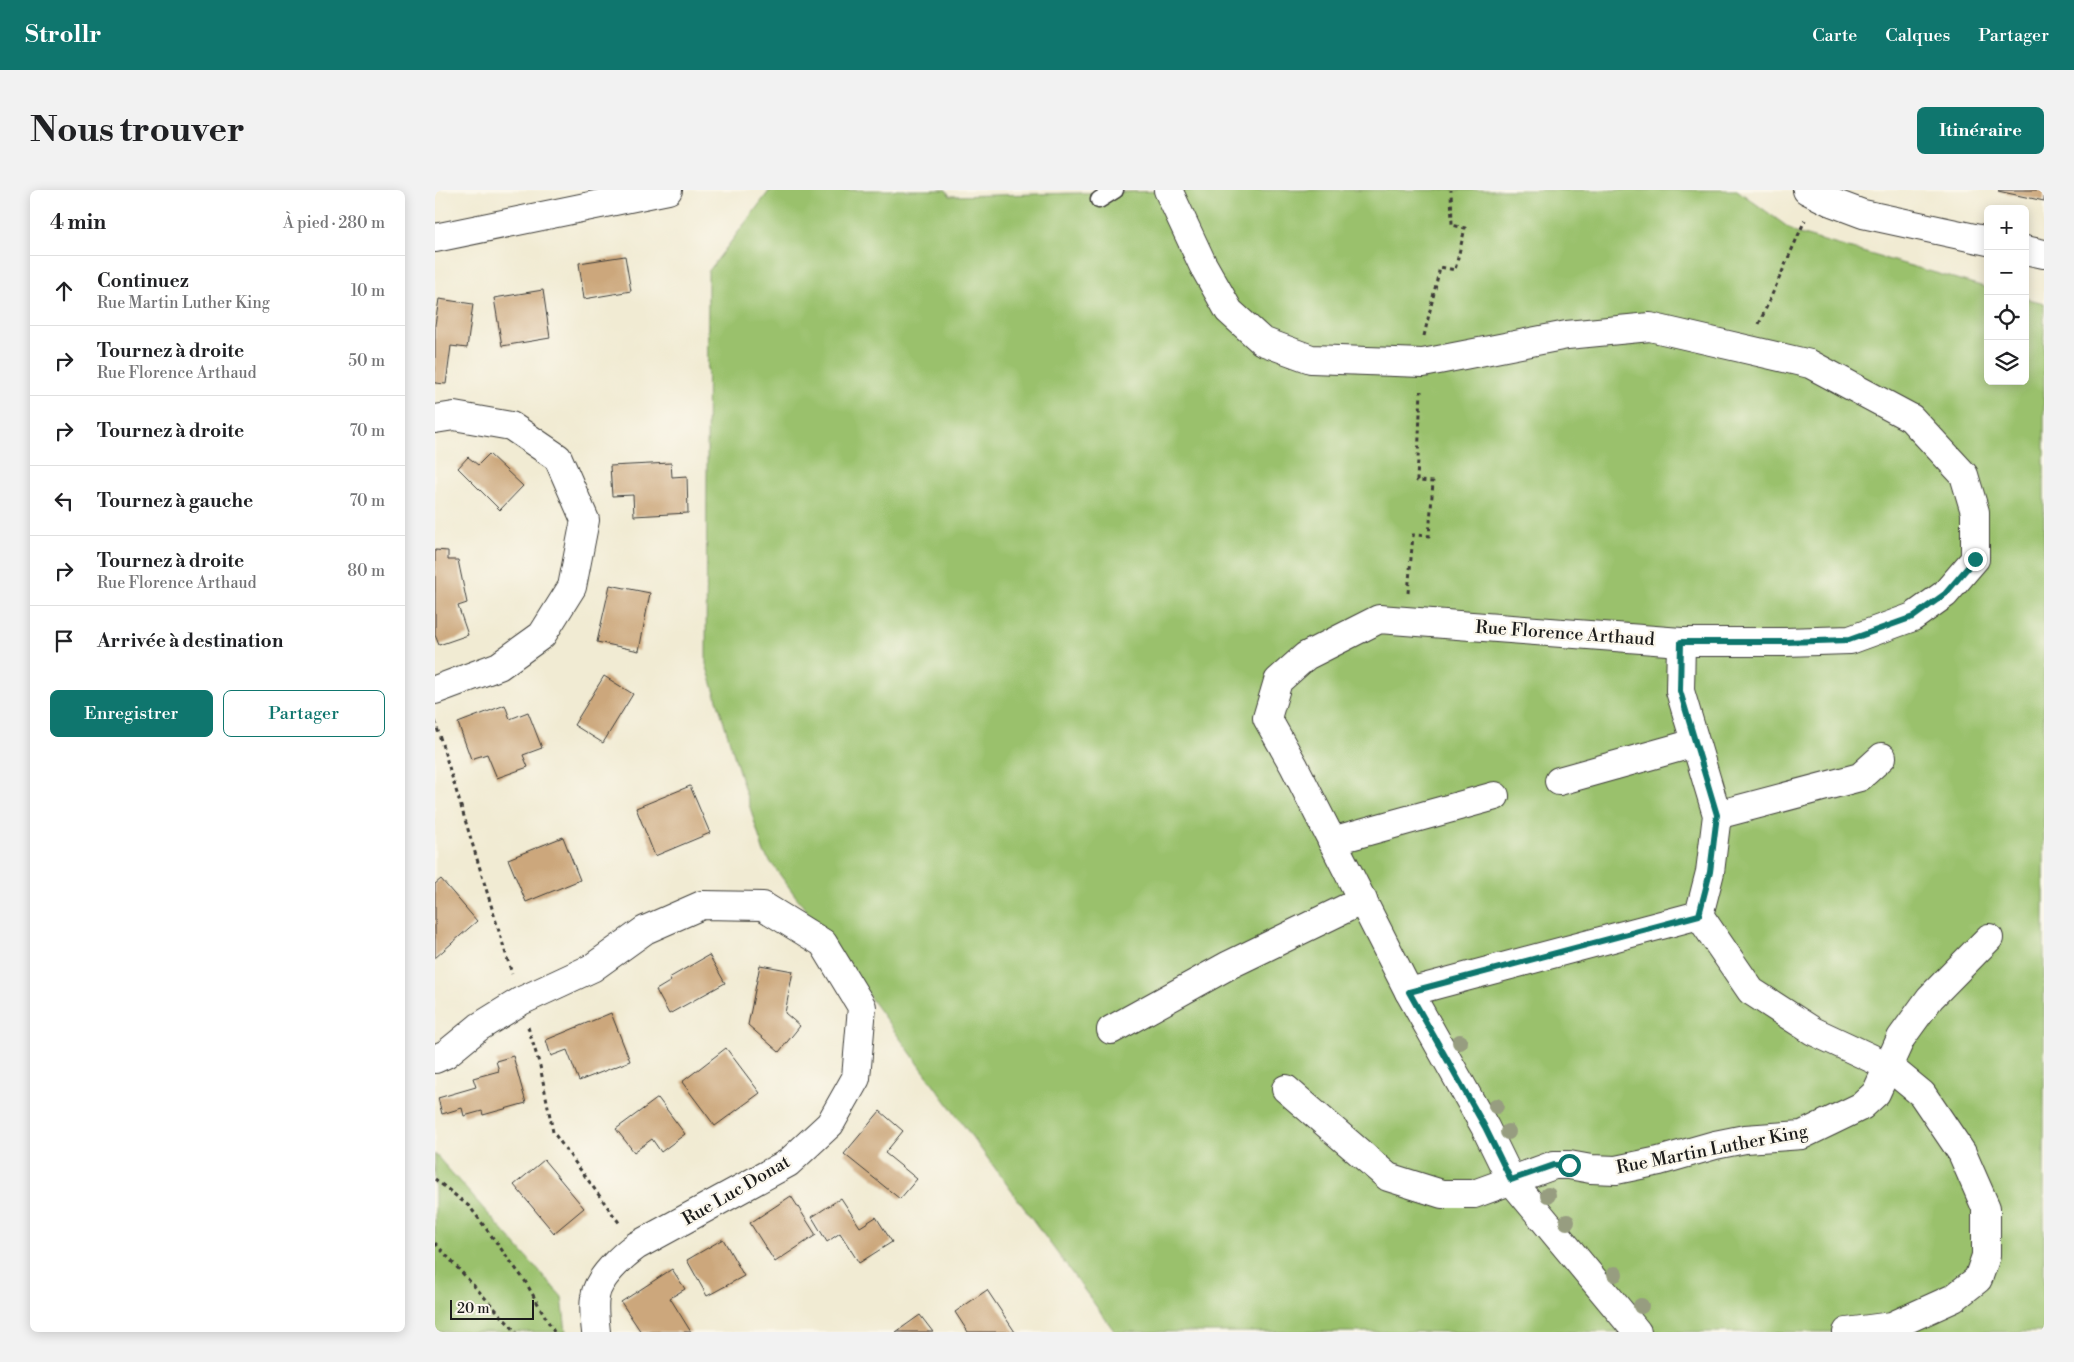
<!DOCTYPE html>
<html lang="fr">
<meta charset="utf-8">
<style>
body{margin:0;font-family:"Libre Bodoni",serif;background:#f2f2f2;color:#202124}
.controls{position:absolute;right:15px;top:15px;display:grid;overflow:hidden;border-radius:8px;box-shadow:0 2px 12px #0003}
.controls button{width:45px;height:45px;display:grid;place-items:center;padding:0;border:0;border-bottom:1px solid #e0e0e0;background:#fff;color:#202124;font:25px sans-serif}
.scale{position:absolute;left:15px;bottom:12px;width:84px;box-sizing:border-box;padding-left:5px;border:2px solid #1c1c1c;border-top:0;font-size:14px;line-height:18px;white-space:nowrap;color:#1c1c1c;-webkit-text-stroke:4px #fbf7ec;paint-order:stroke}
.stop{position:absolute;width:15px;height:15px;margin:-11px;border:4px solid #0f766e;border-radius:50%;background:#fff}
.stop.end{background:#0f766e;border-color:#fff;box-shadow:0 1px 5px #0008}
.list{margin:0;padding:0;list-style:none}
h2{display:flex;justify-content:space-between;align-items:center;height:65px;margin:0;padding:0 20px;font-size:21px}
h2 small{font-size:16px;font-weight:400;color:#757577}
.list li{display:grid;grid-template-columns:32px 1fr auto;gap:15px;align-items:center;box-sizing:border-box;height:70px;padding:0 20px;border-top:1px solid #e0e0e0}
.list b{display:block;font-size:19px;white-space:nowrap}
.list p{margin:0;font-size:16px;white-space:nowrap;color:#757577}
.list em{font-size:16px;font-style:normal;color:#757577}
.actions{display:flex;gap:10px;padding:15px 20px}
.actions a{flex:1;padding:11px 0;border:1px solid #0f766e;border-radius:8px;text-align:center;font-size:18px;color:#0f766e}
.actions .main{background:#0f766e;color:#fff}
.icon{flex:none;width:28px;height:28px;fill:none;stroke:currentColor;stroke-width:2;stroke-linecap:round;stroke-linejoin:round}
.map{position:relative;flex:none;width:1609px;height:1142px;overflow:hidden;border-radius:8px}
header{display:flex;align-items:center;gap:30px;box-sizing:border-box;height:70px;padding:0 25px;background:#0f766e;color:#fff}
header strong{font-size:24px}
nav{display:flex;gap:28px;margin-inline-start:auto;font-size:18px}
.intro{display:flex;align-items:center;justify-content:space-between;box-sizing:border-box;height:120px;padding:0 30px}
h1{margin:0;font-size:35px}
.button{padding:12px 22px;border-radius:8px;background:#0f766e;color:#fff;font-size:18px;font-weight:700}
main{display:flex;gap:30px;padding:0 30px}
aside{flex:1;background:#fff;border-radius:8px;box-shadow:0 2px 12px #0003}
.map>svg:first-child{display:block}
</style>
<header>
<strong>Strollr</strong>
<nav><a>Carte</a><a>Calques</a><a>Partager</a></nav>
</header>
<div class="intro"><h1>Nous trouver</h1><a class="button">Itinéraire</a></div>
<main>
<aside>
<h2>4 min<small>À pied · 280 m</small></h2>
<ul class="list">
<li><svg class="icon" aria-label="ahead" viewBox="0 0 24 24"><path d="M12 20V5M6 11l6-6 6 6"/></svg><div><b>Continuez</b><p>Rue Martin Luther King</p></div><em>10 m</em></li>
<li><svg class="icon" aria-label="right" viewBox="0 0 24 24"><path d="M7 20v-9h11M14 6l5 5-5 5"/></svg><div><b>Tournez à droite</b><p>Rue Florence Arthaud</p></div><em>50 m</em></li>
<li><svg class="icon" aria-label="right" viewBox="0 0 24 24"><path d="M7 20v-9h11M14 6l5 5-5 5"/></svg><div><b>Tournez à droite</b></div><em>70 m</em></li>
<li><svg class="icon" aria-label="left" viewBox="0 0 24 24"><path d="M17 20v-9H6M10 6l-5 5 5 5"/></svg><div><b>Tournez à gauche</b></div><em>70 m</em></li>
<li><svg class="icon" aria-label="right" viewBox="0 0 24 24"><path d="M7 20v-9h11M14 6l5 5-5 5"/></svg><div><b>Tournez à droite</b><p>Rue Florence Arthaud</p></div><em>80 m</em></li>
<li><svg class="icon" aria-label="arrive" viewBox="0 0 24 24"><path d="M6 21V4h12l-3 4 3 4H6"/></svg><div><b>Arrivée à destination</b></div></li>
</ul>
<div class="actions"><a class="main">Enregistrer</a><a>Partager</a></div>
</aside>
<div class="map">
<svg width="1609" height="1142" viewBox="0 0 1609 1142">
<rect width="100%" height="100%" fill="#fbf7ec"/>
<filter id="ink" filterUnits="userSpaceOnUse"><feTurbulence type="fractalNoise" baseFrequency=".02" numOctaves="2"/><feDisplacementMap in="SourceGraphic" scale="10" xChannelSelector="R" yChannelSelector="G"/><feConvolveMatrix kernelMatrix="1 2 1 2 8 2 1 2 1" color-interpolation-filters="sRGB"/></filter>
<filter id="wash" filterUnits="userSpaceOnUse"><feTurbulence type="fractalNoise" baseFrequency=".0096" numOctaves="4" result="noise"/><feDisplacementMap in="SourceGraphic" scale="20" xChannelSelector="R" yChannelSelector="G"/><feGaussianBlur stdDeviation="1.12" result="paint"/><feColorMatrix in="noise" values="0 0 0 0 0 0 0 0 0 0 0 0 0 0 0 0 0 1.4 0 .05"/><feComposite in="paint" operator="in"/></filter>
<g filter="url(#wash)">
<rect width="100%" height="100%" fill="#f1ebd3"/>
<g fill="#9ac16c" stroke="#5b6e44">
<path d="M335 0H511L515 6 777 0H1302L1361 43 1553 98V191H1590V108L1609 113V1142H680L329 663 271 474 273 82Z"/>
<path d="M0 964 127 1107 131 1142H0Z"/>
</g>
<g id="blocks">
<g fill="#cca77c">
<path d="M1564 0H1609V11L1563 1Z"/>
<path d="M190 66 196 101 149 109 144 73Z"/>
<path d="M108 100 115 148 67 156 59 108Z"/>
<path d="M4 109 38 114 32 158 16 156 11 194 0 193V135Z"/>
<path d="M54 264 88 296 65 320 23 278 33 267 43 275Z"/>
<path d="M236 273 237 287 252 286 253 323 199 326 198 305 177 306 175 276Z"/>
<path d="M0 360 13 361V370H23L32 413 23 416 33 445 4 455 0 445Z"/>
<path d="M175 395 215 403 204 461 162 452Z"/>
<path d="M169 486 198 504 168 553 139 535Z"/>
<path d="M70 515 75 529 93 522 107 558 88 565 93 577 62 588 52 564 36 569 23 533Z"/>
<path d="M255 596 275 643 220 666 201 618Z"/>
<path d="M128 647 145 690 91 712 73 669Z"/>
<path d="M6 689 42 731 0 768V694Z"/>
<path d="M274 765 290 793 234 824 221 800 236 791 234 788Z"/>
<path d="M325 775 358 781 350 823 365 836 344 862 313 835Z"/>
<path d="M176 823 195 871 144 891 132 860 116 866 111 850Z"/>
<path d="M291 858 325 903 280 936 247 892Z"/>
<path d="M78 866 91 913 48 925 47 921 29 926 27 918 7 924 3 908 41 897 38 888 64 881 61 871Z"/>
<path d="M223 908 250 944 226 962 217 949 199 962 181 939Z"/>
<path d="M445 921 468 941 450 963 482 989 465 1009 409 964Z"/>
<path d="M109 970 149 1018 119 1043 79 995Z"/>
<path d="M356 1006 381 1045 340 1072 315 1033Z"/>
<path d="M406 1008 425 1037 441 1027 457 1052 424 1073 405 1043 392 1052 377 1027Z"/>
<path d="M288 1049 309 1086 272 1106 252 1070Z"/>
<path d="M237 1079 250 1099 235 1108 256 1142H206L186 1112Z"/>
<path d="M552 1100 580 1142H533L520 1122Z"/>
<path d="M485 1125 498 1142H461Z"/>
</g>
</g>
</g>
<g filter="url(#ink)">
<use href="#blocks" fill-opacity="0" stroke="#3c3b37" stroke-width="1"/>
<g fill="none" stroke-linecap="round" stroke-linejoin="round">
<defs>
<path id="service" d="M664 10 680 0"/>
<g id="minor">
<path d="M733 0 768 75 794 121 827 151 876 169 988 173 1132 145 1215 137 1375 174 1476 228 1529 285 1540 322V369L1510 404 1478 427 1415 450 1350 452H1246L944 429 871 466 843 491 832 528 859 576 974 802 1050 937 1076 990 1202 1142"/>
<path d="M1372 0 1396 12 1428 24 1553 51"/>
<path d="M0 48 233 0"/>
<path d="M1590 60 1609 64"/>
<path d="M0 229 19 226 76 236 123 268 150 330 137 397 107 445 64 476 0 500"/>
<path d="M1124 591 1260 553"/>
<path d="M1282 625 1425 587 1447 567"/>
<path d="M897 651 1060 606"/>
<path d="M1264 725 1316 801 1378 841 1453 876 1487 904 1527 963 1551 1018V1066L1543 1089 1519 1108 1457 1136 1412 1142"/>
<path d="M974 802 1264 725 1275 682 1282 625 1245 501 1246 452"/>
<path d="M676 840 794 775 928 710"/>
<path d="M0 869 11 864 44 837 86 811 157 778 210 740 267 715 328 716 388 753 427 817 421 888 395 934 353 973 201 1056C187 1066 162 1089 160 1107 158 1117 160 1132 161 1142"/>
<path d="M851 899 953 987 1007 1004H1039L1119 975H1134L1156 979 1181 980 1224 971 1280 955 1310 949 1367 945 1427 916 1441 903 1466 848 1495 808 1554 748"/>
</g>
</defs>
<use href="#service" stroke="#3c3b37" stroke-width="19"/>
<use href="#minor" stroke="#3c3b37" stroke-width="30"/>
<g stroke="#3c3b37" stroke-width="3" stroke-dasharray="4 4" stroke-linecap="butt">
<path d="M1324 134 1370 30"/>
<path d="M989 146 1005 77 1020 80 1030 38 1017 35 1016 0"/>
<path d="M973 403 978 345 994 346 998 292 982 291 986 201"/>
<path d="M0 531 77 784"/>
<path d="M93 837 105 876 118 942 185 1034"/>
<path d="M0 989 35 1017 90 1091 119 1142"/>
<path d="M0 1053 81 1142"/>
</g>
<use href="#service" stroke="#fff" stroke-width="16"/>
<use href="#minor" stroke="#fff" stroke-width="28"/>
</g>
<g fill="#979d80">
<circle cx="1025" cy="852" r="8"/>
<circle cx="1061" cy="916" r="8"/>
<circle cx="1073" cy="942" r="8"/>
<circle cx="1113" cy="1005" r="8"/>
<circle cx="1132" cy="1032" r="8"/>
<circle cx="1180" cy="1084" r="8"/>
<circle cx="1206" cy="1116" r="8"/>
</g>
</g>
<g fill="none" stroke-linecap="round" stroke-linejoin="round" filter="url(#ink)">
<path stroke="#0f766e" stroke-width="6" d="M1134 975H1119L1076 990 1050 937 974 802 1264 725 1275 682 1282 625 1245 501 1246 452H1350L1414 450 1478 427 1510 404 1540 369"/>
</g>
<g text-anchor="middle" stroke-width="4.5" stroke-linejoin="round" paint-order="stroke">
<g font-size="18" fill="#1c1c1c" stroke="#fbf7ec">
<text transform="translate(1130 443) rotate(4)" y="6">Rue Florence Arthaud</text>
<text transform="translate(1277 959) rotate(-11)" y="6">Rue Martin Luther King</text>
<text transform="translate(301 1000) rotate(-30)" y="6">Rue Luc Donat</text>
</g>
</g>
</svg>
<div class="controls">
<button>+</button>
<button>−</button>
<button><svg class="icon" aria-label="locate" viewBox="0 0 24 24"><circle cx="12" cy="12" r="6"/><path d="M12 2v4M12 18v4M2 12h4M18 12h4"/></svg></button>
<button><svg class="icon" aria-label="layers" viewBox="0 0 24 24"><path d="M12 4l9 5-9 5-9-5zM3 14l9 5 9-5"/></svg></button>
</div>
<div class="scale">20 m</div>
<div class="stop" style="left:1134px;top:975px"></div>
<div class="stop end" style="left:1540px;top:369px"></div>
</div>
</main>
